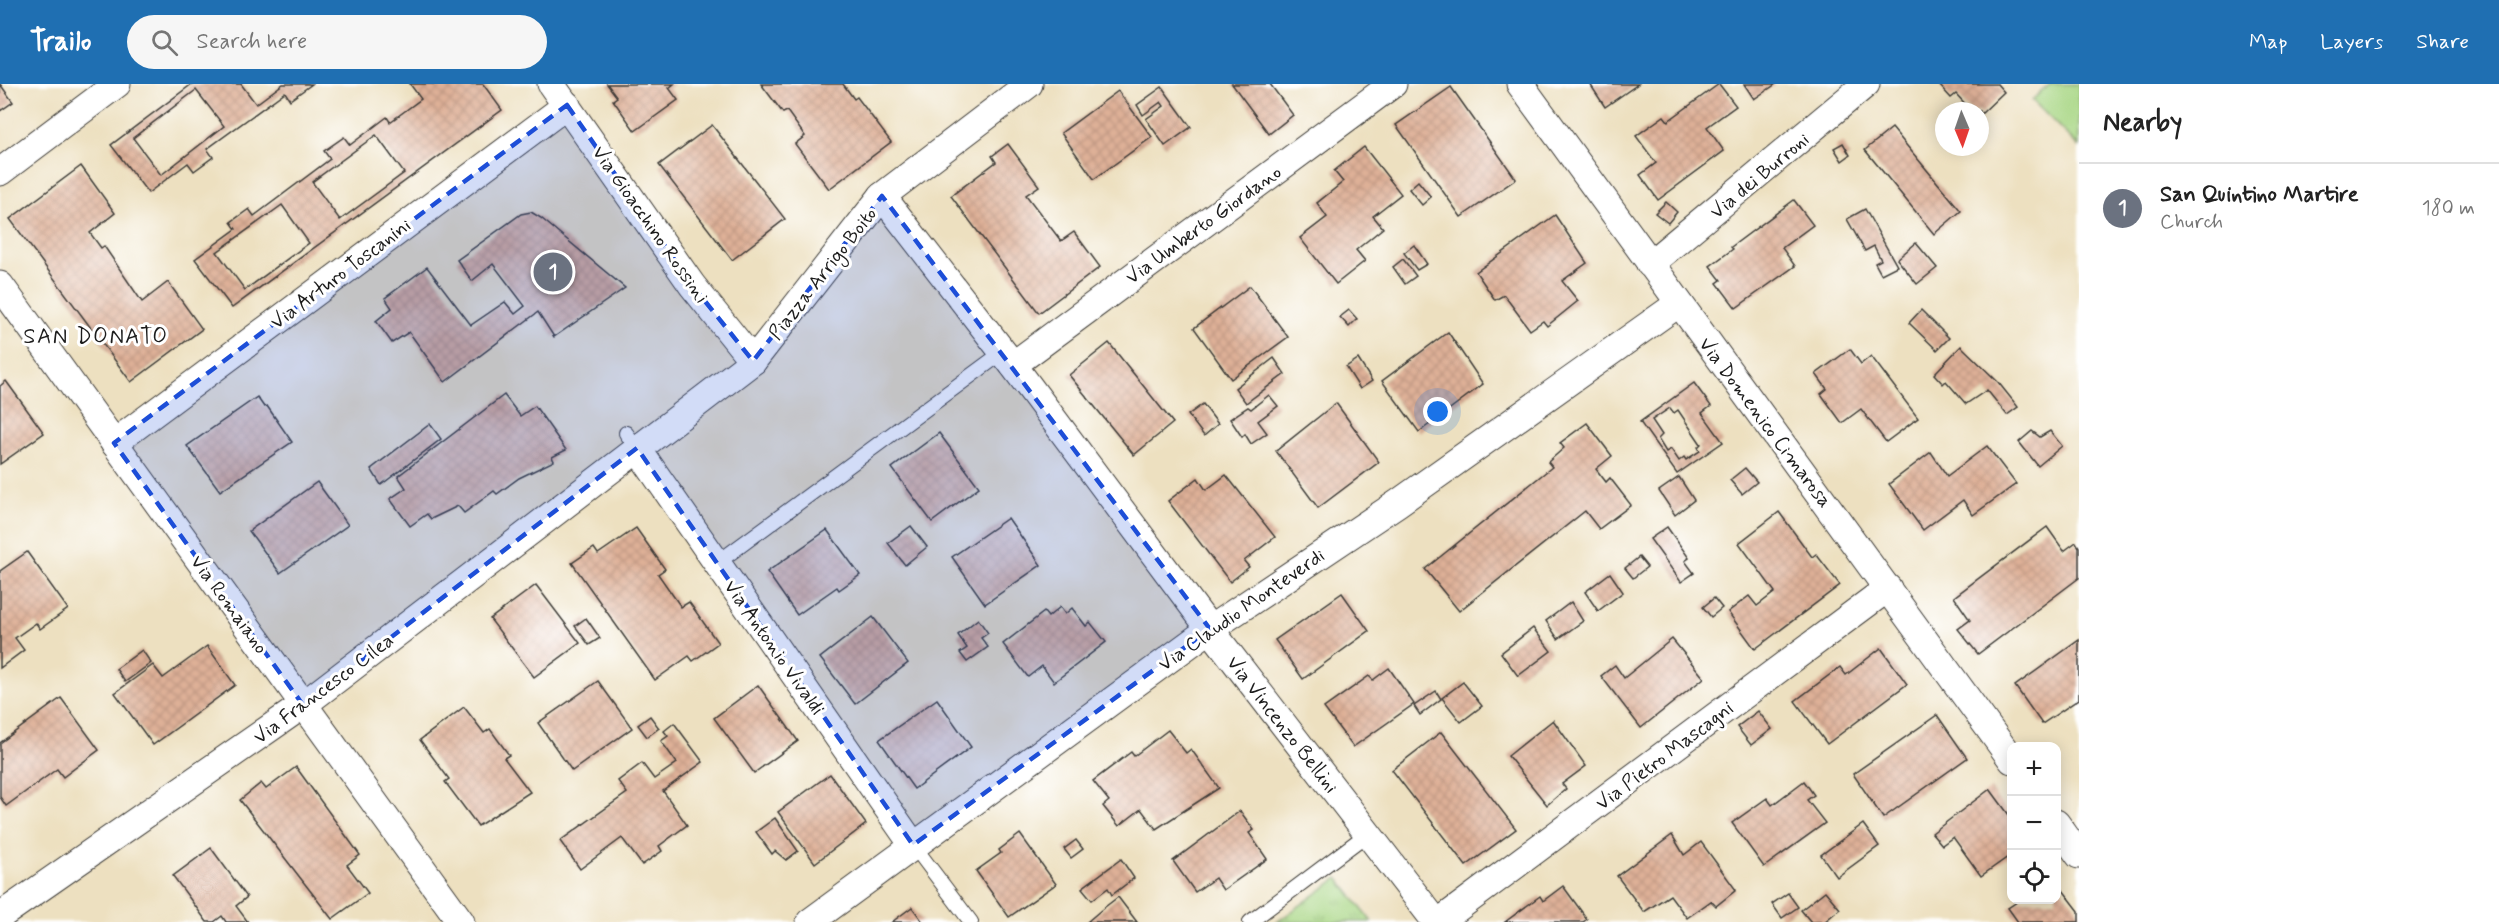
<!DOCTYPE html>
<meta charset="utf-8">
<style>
body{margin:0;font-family:Mynerve,sans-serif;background:#f6f6f6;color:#222}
.controls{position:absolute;right:18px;bottom:18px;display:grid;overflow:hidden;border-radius:12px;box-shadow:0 3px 15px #0003}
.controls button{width:54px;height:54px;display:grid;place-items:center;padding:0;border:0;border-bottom:2px solid #e0e0e0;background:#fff;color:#222;font:30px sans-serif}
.compass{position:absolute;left:1935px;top:18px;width:54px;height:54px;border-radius:50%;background:#fff;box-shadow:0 3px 15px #0003;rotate:178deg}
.you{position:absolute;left:1438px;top:328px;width:21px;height:21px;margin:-15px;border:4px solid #fff;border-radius:50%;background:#1a73e8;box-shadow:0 0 0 9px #1a73e833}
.badge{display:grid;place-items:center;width:39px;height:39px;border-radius:50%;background:#1f6fb2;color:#fff;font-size:20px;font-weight:700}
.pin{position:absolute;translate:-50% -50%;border:3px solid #fff;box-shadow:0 2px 6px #0006}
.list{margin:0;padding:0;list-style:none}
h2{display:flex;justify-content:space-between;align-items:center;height:78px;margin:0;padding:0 24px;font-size:26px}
h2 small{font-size:20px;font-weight:400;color:#767676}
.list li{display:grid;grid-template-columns:39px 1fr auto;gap:18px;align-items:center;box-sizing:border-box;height:90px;padding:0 24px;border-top:2px solid #e0e0e0}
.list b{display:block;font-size:22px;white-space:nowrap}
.list p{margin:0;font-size:20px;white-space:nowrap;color:#767676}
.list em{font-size:20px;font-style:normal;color:#767676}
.icon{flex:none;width:33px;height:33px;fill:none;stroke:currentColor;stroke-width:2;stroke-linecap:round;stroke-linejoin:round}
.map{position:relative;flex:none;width:2079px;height:838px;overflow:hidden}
header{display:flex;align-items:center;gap:36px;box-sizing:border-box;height:84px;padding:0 30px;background:#1f6fb2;color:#fff}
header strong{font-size:28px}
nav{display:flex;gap:33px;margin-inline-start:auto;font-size:21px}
.search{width:420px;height:54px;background:#f6f6f6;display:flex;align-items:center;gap:15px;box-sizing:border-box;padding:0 21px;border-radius:33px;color:#767676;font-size:22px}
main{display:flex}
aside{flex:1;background:#fff}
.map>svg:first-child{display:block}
</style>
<header>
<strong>Trailo</strong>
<div class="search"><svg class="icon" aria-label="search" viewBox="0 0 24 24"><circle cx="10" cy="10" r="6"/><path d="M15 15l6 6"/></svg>Search here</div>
<nav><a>Map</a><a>Layers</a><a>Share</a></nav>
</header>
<main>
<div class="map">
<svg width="2079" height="838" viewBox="0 0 2079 838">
<defs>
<pattern id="park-tufts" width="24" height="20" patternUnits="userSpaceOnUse" patternTransform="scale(1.5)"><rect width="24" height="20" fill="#a7d683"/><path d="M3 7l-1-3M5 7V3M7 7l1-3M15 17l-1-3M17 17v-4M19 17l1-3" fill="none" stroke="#8fb771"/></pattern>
<pattern id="building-cross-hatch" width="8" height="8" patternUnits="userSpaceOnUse" patternTransform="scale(1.5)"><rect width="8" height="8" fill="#deb097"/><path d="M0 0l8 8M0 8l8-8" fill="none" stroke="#be9782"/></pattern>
</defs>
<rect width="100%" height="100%" fill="#fff"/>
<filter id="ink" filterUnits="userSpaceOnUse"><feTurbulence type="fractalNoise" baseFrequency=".0167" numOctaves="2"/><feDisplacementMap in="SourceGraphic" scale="12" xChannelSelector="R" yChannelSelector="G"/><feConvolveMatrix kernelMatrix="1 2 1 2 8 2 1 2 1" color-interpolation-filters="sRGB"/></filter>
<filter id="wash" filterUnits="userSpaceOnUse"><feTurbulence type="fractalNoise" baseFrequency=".008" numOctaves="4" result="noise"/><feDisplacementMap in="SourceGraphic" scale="24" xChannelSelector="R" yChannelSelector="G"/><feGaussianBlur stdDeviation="1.35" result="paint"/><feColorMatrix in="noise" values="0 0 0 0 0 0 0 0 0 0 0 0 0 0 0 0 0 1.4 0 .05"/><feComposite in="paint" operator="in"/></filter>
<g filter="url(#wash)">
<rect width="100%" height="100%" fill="#ede0c0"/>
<path fill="#a7d683" stroke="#627950" stroke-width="1.5" d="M2050 0H2079V63L2032 16Z"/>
<path fill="url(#park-tufts)" stroke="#627950" stroke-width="1.5" d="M1338 794 1372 838H1277Z"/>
<g id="blocks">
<g fill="url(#building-cross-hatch)" fill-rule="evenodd">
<path d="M0 0 13 18 0 27Z"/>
<path d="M192 0H241L256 20 283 0H312L290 16 285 8 207 65 213 73 194 87 188 79 148 109 111 61ZM196 6 224 42 161 91 133 54Z"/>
<path d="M410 0H483L502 26 232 224 195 175 236 145 231 138 249 125 254 132 330 75 324 67 344 53 350 61 387 33 390 38 421 15ZM376 51 404 89 340 136 312 98ZM282 121 309 159 245 206 217 168Z"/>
<path d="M607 0H674L669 4 678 16 635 47 613 16 617 13Z"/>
<path d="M761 0H843L854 15 857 13 891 58 829 105 795 60 805 52 787 27 783 29Z"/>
<path d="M1232 0H1270L1293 31 1269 50Z"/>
<path d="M1590 0H1638L1605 23Z"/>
<path d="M1719 0 1736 22 1707 43 1724 67 1658 116 1640 91 1656 79 1636 52 1664 32 1668 37Z"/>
<path d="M1744 0H1776L1754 15Z"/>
<path d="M1942 0H1997L2004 8 1980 31V27H1972L1956 10 1951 14 1940 2Z"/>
<path d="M1162 3 1191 43 1165 62 1146 35 1164 22 1161 18 1143 31 1137 21Z"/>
<path d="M1451 3 1516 95 1461 133 1396 41Z"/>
<path d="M1118 7 1152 53 1094 95 1061 49Z"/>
<path d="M712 41 785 135 732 176 659 81Z"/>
<path d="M1892 44 1961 127 1934 150 1865 66Z"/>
<path d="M1843 59 1850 71 1842 77 1834 64Z"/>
<path d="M1008 60 1039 102 1026 111 1061 157 1074 148 1100 183 1039 229 951 112 996 78 992 72Z"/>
<path d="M1364 63 1401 110 1373 132 1383 144 1356 166 1365 177 1336 200 1300 154 1327 133 1317 119 1343 98 1334 87Z"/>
<path d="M81 82 115 129 90 149 101 164 104 162 142 218 168 198 202 245 131 298 10 135Z"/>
<path d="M1418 97 1431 113 1422 121 1409 105Z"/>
<path d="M1794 116 1813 141 1782 164 1795 182 1736 224 1717 199 1721 196 1710 182 1733 165 1731 163Z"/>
<path d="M1666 118 1677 128 1668 139 1655 129Z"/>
<path d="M1865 125 1897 182 1881 190 1875 179 1881 176 1874 162 1865 167 1847 135Z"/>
<path d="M531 128 541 134 625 204 554 253 538 228 445 298 409 248 392 259 376 237 392 224 385 214 427 183 471 241 505 218 515 230 525 222 493 180 472 197 457 176 521 130Z"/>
<path d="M1555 131 1587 179 1562 197 1578 217 1547 242 1543 237 1530 246 1504 211 1495 216 1476 188Z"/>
<path d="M1916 159 1937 184 1917 200 1897 175Z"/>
<path d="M1414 161 1427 180 1417 186 1404 169Z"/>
<path d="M1403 175 1416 192 1405 200 1393 183Z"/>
<path d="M1250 202 1288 253 1231 295 1194 244Z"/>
<path d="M1349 226 1357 235 1349 243 1340 233Z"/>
<path d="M1921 226 1949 254 1937 266 1909 239Z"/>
<path d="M1448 248 1483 300 1419 348 1382 297Z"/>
<path d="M1109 259 1173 339 1134 371 1069 291Z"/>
<path d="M1961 262 1998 298 2018 323 2007 331 1987 306 1966 320 1946 297 1943 300 1934 290Z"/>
<path d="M1850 265 1861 280 1871 272 1918 334 1886 358 1861 325 1842 339 1821 310 1827 305 1816 290Z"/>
<path d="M1274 274 1285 290 1246 319 1235 304Z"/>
<path d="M1358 275 1372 297 1360 305 1346 283Z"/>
<path d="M6 297 44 349 0 380V302Z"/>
<path d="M1694 299 1711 322 1702 329 1723 358 1677 390 1640 338ZM1670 324 1674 329 1678 326 1701 360 1698 363 1700 367 1686 376 1684 373 1679 377 1671 365 1666 368 1658 355 1662 351 1652 336Z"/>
<path d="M504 311 520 332 535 322 566 366 552 373 554 377 519 394 497 410 494 407 464 429 458 422 431 435 427 430 410 442 390 415 406 404 398 392Z"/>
<path d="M1269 311 1278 322 1258 337 1267 349 1251 360 1245 350 1242 353 1230 335 1248 323 1251 325Z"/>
<path d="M257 313 264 323 267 322 292 358 220 407 187 362Z"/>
<path d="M1336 319 1379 378 1318 424 1276 367Z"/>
<path d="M1203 320 1218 340 1204 352 1188 331Z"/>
<path d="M1587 339 1612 372 1596 385 1606 398 1610 394 1631 421 1599 445 1585 427 1459 527 1425 485 1552 383 1548 378 1564 364 1560 359Z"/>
<path d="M430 340 441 355 381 401 371 385Z"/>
<path d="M2032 347 2040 353 2050 347 2062 362 2038 382 2019 358Z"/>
<path d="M939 349 979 403 932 438 892 384Z"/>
<path d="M1987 362 2016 400 1973 431 1963 416 1923 446 1889 400 1931 368 1947 392Z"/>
<path d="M1745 384 1757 398 1742 410 1730 396Z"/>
<path d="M1226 391 1275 453 1244 477 1249 483 1230 498 1168 417 1198 394 1206 406Z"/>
<path d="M1679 393 1694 416 1675 431 1659 407Z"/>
<path d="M317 398 348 441 280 489 249 447Z"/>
<path d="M1779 428 1812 473 1816 470 1840 501 1755 565 1728 528 1749 512 1757 522 1775 508 1739 459Z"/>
<path d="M1008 434 1041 481 985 520 952 473Z"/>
<path d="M911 442 927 463 905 481 888 459Z"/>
<path d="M1667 443 1689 474 1685 477 1694 489 1681 498 1650 455Z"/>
<path d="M2047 443 2064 467 2076 458 2079 463V494L1978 570 1958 545 1970 536 1954 513Z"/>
<path d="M636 444 665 485 658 490 681 523 689 518 718 559 693 577 689 572 655 596 572 479 594 464 598 470Z"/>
<path d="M827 446 860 491 839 506 837 503 797 531 767 488Z"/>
<path d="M27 468 68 525 40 545 36 539 15 554 24 566 0 584V487Z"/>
<path d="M1639 473 1647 483 1633 494 1625 484Z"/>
<path d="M1610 489 1623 508 1598 527 1585 508Z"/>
<path d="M536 501 580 559 534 593 490 535Z"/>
<path d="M1342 509 1369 547 1303 595 1275 556Z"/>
<path d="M1714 514 1722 524 1711 533 1703 523Z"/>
<path d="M1571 518 1583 537 1558 555 1546 537Z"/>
<path d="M1060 523 1065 530 1072 524 1086 542 1090 538 1106 558 1054 598 1042 582 1028 593 1003 560 1044 528 1048 533Z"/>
<path d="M873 533 908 579 855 620 820 574Z"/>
<path d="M586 534 600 554 589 561 575 542Z"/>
<path d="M978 535 988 549 981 554 988 563 967 578 960 569 967 564 958 551Z"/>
<path d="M1533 544 1551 567 1518 592 1501 569Z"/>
<path d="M1672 555 1704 594 1641 644 1601 592 1615 581 1624 594Z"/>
<path d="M2079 556V615L2042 640 2015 602Z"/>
<path d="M207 562 235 601 153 661 115 609 153 581 163 594Z"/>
<path d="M1881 564 1907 600 1827 660 1795 617 1840 583 1846 591Z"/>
<path d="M142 566 151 579 125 598 116 585Z"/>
<path d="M1389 584 1414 620 1353 663 1324 624 1369 592 1373 596Z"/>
<path d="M598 597 632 644 572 687 538 639Z"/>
<path d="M1463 598 1482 622 1461 638 1442 614Z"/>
<path d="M758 601 798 657 754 689 714 634Z"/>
<path d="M1436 607 1441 615 1420 631 1414 622Z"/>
<path d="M61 614 99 666 63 693 57 685 6 722 0 713V659Z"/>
<path d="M937 615 971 663 914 705 879 656Z"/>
<path d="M464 623 484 649 490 645 509 671 504 674 530 708 478 742 445 698 449 695 420 656Z"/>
<path d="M1758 627 1772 645 1751 661 1737 643Z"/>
<path d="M1937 631 1967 674 1883 734 1853 690Z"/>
<path d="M650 632 659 644 647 653 638 641Z"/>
<path d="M1553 636 1586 682 1562 700 1566 705 1547 721 1508 672Z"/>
<path d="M674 639 703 678 663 707 687 741 659 762 662 767 642 781 622 754 580 785 560 757 627 709 618 697 642 679 654 695 677 679 661 657 668 652 664 647Z"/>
<path d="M1168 646 1186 669 1191 665 1219 704 1156 745 1141 725 1119 742 1103 722 1109 717 1093 697 1131 668 1134 672Z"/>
<path d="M1441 648 1516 745 1466 782 1392 686Z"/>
<path d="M296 683 360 771 347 781 368 809 332 835 240 716 261 699 266 705Z"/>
<path d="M830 690 866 740 815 779 778 728Z"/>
<path d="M1804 697 1814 711 1807 716 1825 739 1764 783 1732 739 1767 714 1772 721Z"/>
<path d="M1990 705 2012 735V770L1981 792 1953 753 1942 761 1932 749Z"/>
<path d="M1240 727 1254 746 1249 749 1267 775 1223 806 1215 794 1195 808 1173 777Z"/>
<path d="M775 734 798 767 786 776 775 767 772 770 756 748Z"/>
<path d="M1863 740 1879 762 1837 793 1821 771Z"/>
<path d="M1020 750 1056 800 1009 833 976 787 1001 769 999 766Z"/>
<path d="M1672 751 1684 771 1701 758 1736 806 1716 822 1711 817 1687 834 1670 811 1644 828 1617 792Z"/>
<path d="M1076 756 1083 765 1071 774 1064 765Z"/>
<path d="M211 764 247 813 236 822 248 838H226L222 832 214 838H207L173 792Z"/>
<path d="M1121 775 1134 794 1112 811 1108 804 1092 816 1082 804Z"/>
<path d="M2056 797 2079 827V838H2018L2008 824 2020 816H2056Z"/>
<path d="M1563 802 1587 835 1583 838H1505L1540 812 1543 817Z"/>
<path d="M1825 807 1840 825 1824 838H1811L1801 826Z"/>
<path d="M1788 809 1798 823 1782 834 1772 820Z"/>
<path d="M1118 813 1137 838H1087L1101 826Z"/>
<path d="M912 823 923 838H892Z"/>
</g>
</g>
</g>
<g filter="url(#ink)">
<use href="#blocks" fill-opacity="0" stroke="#3b3935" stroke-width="1.5"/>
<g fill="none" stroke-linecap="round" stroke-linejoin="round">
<defs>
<g id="service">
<path d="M626 349 637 364"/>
<path d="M717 479 1003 268"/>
<path d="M913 761 971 838"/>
<path d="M1250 838 1367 750"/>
</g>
<g id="minor">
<path d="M551 0 692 201 753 277"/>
<path d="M1520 0 2012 676"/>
<path d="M0 88 117 0"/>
<path d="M882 112 1013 281 1210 545 1436 838"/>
<path d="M1650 180 1866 0"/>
<path d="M0 201 461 838"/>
<path d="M1013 281 1393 0"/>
<path d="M114 359 567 21"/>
<path d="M637 364 913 761"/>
<path d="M2056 739 2079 771"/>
<path d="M0 832 303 621 753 277 882 112 1029 0"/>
<path d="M810 838 1210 545 1398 419 1678 220"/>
<path d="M1439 838 1888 504"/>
</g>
</defs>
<use href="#service" stroke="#3b3935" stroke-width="16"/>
<use href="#minor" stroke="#3b3935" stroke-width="29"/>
<use href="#service" stroke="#fff" stroke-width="14"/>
<use href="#minor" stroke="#fff" stroke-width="27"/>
</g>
</g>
<path fill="#1d4ed8" fill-opacity="0.2" stroke="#1d4ed8" stroke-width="4.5" stroke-dasharray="12 8" stroke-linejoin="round" d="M567 21 692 201 753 277 882 112 1210 545 913 761 637 364 303 621 114 359Z"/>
<g text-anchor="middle" stroke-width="6" stroke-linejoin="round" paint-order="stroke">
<g font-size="20" fill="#1c1c1c" stroke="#fff">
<text transform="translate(1759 91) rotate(-40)" y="7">Via dei Burroni</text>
<text transform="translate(651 140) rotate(55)" y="7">Via Gioacchino Rossini</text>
<text transform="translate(1203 140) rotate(-36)" y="7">Via Umberto Giordano</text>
<text transform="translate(340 189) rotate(-37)" y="7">Via Arturo Toscanini</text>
<text transform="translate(822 189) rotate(-52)" y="7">Piazza Arrigo Boito</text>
<text transform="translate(1766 338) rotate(53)" y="7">Via Domenico Cimarosa</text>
<text transform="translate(230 520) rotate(54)" y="7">Via Romaiano</text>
<text transform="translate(1241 525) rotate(-35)" y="7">Via Claudio Monteverdi</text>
<text transform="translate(775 563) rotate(55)" y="7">Via Antonio Vivaldi</text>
<text transform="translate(323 604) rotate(-37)" y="7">Via Francesco Cilea</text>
<text transform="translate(1283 640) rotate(52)" y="7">Via Vincenzo Bellini</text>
<text transform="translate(1664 671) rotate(-37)" y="7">Via Pietro Mascagni</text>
</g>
<g font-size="22" letter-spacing="1.5" fill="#1c1c1c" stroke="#fff">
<text x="96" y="259">SAN DONATO</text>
</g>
</g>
</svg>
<div class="controls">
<button>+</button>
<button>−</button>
<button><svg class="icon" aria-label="locate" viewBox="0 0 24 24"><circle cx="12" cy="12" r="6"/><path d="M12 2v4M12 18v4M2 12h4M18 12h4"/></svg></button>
</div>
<svg class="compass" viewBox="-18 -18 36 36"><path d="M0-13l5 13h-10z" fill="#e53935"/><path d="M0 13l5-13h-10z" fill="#767676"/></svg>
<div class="you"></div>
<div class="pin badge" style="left:553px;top:188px;background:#6b7280">1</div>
</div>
<aside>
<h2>Nearby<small></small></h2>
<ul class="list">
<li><span class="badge" style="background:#6b7280">1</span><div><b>San Quintino Martire</b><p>Church</p></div><em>180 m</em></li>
</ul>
</aside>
</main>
